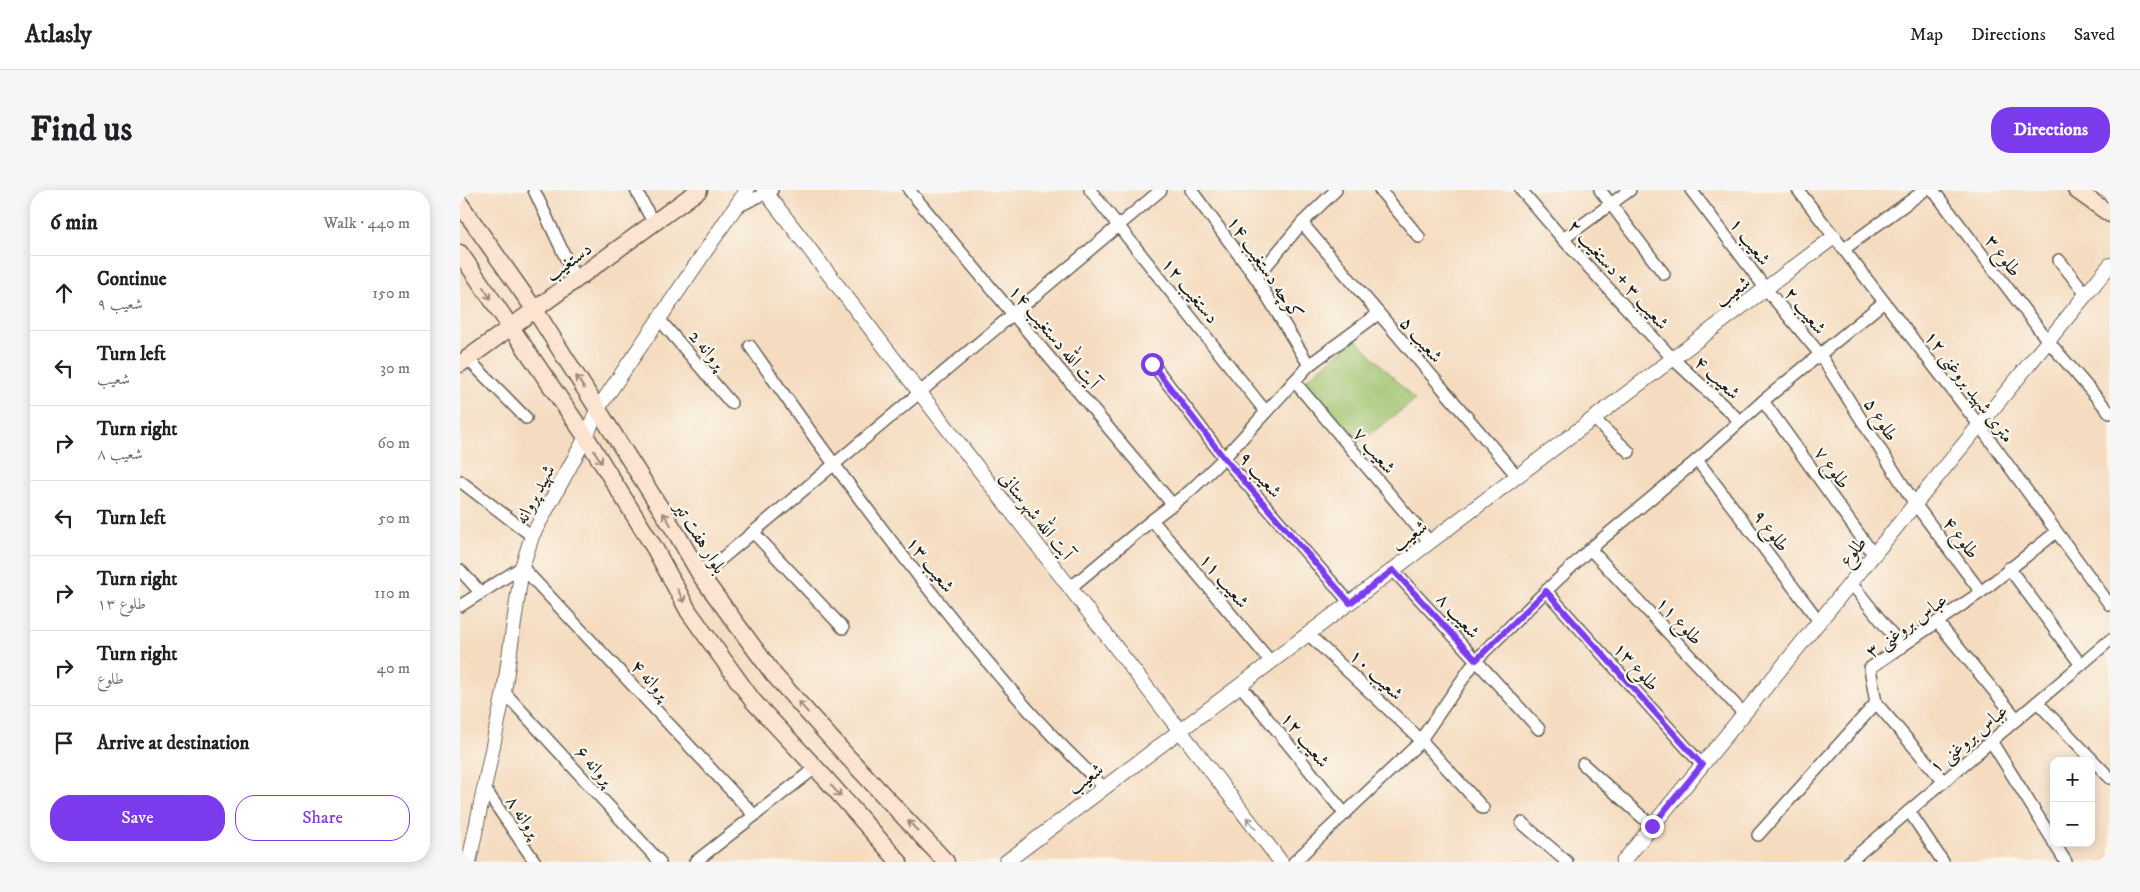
<!DOCTYPE html>
<meta charset="utf-8">
<style>
body{margin:0;font-family:"IM FELL DW Pica",Amiri,serif;background:#f6f6f6;color:#202124}
.controls{position:absolute;right:15px;bottom:15px;display:grid;overflow:hidden;border-radius:10px;box-shadow:0 2px 12px #0003}
.controls button{width:45px;height:45px;display:grid;place-items:center;padding:0;border:0;border-bottom:1px solid #e0e0e0;background:#fff;color:#202124;font:25px sans-serif}
.stop{position:absolute;width:15px;height:15px;margin:-11px;border:4px solid #7c3aed;border-radius:50%;background:#fff}
.stop.end{background:#7c3aed;border-color:#fff;box-shadow:0 1px 5px #0008}
.list{margin:0;padding:0;list-style:none}
h2{display:flex;justify-content:space-between;align-items:center;height:65px;margin:0;padding:0 20px;font-size:21px}
h2 small{font-size:16px;font-weight:400;color:#757577}
.list li{display:grid;grid-template-columns:32px 1fr auto;gap:15px;align-items:center;box-sizing:border-box;height:75px;padding:0 20px;border-top:1px solid #e0e0e0}
.list b{display:block;font-size:19px;white-space:nowrap}
.list p{margin:0;font-size:16px;white-space:nowrap;color:#757577}
.list em{font-size:16px;font-style:normal;color:#757577}
.actions{display:flex;gap:10px;padding:15px 20px}
.actions a{flex:1;padding:11px 0;border:1px solid #7c3aed;border-radius:20px;text-align:center;font-size:18px;color:#7c3aed}
.actions .main{background:#7c3aed;color:#fff}
.icon{flex:none;width:28px;height:28px;fill:none;stroke:currentColor;stroke-width:2;stroke-linecap:round;stroke-linejoin:round}
.map{position:relative;flex:none;width:1650px;height:672px;overflow:hidden;border-radius:20px}
header{display:flex;align-items:center;gap:30px;box-sizing:border-box;height:70px;padding:0 25px;background:#fff;border-bottom:1px solid #e0e0e0}
header strong{font-size:24px}
nav{display:flex;gap:28px;margin-inline-start:auto;font-size:18px}
.intro{display:flex;align-items:center;justify-content:space-between;box-sizing:border-box;height:120px;padding:0 30px}
h1{margin:0;font-size:35px}
.button{padding:12px 22px;border-radius:20px;background:#7c3aed;color:#fff;font-size:18px;font-weight:700}
main{display:flex;gap:30px;padding:0 30px}
aside{flex:1;background:#fff;border-radius:20px;box-shadow:0 2px 12px #0003}
.map>svg:first-child{display:block}
</style>
<header>
<strong>Atlasly</strong>
<nav><a>Map</a><a>Directions</a><a>Saved</a></nav>
</header>
<div class="intro"><h1>Find us</h1><a class="button">Directions</a></div>
<main>
<aside>
<h2>6 min<small>Walk · 440 m</small></h2>
<ul class="list">
<li><svg class="icon" aria-label="ahead" viewBox="0 0 24 24"><path d="M12 20V5M6 11l6-6 6 6"/></svg><div><b>Continue</b><p>شعیب ۹</p></div><em>150 m</em></li>
<li><svg class="icon" aria-label="left" viewBox="0 0 24 24"><path d="M17 20v-9H6M10 6l-5 5 5 5"/></svg><div><b>Turn left</b><p>شعیب</p></div><em>30 m</em></li>
<li><svg class="icon" aria-label="right" viewBox="0 0 24 24"><path d="M7 20v-9h11M14 6l5 5-5 5"/></svg><div><b>Turn right</b><p>شعیب ۸</p></div><em>60 m</em></li>
<li><svg class="icon" aria-label="left" viewBox="0 0 24 24"><path d="M17 20v-9H6M10 6l-5 5 5 5"/></svg><div><b>Turn left</b></div><em>50 m</em></li>
<li><svg class="icon" aria-label="right" viewBox="0 0 24 24"><path d="M7 20v-9h11M14 6l5 5-5 5"/></svg><div><b>Turn right</b><p>طلوع ۱۳</p></div><em>110 m</em></li>
<li><svg class="icon" aria-label="right" viewBox="0 0 24 24"><path d="M7 20v-9h11M14 6l5 5-5 5"/></svg><div><b>Turn right</b><p>طلوع</p></div><em>40 m</em></li>
<li><svg class="icon" aria-label="arrive" viewBox="0 0 24 24"><path d="M6 21V4h12l-3 4 3 4H6"/></svg><div><b>Arrive at destination</b></div></li>
</ul>
<div class="actions"><a class="main">Save</a><a>Share</a></div>
</aside>
<div class="map">
<svg width="1650" height="672" viewBox="0 0 1650 672">
<rect width="100%" height="100%" fill="#fbf7ec"/>
<filter id="ink" filterUnits="userSpaceOnUse"><feTurbulence type="fractalNoise" baseFrequency=".02" numOctaves="2"/><feDisplacementMap in="SourceGraphic" scale="10" xChannelSelector="R" yChannelSelector="G"/><feConvolveMatrix kernelMatrix="1 2 1 2 8 2 1 2 1" color-interpolation-filters="sRGB"/></filter>
<filter id="wash" filterUnits="userSpaceOnUse"><feTurbulence type="fractalNoise" baseFrequency=".0096" numOctaves="4" result="noise"/><feDisplacementMap in="SourceGraphic" scale="20" xChannelSelector="R" yChannelSelector="G"/><feGaussianBlur stdDeviation="1.12" result="paint"/><feColorMatrix in="noise" values="0 0 0 0 0 0 0 0 0 0 0 0 0 0 0 0 0 1.4 0 .05"/><feComposite in="paint" operator="in"/></filter>
<g filter="url(#wash)">
<rect width="100%" height="100%" fill="#f5dcc0"/>
<path fill="#9dc36e" stroke="#5c7045" d="M896 149 955 210 897 254 843 192Z"/>
</g>
<g filter="url(#ink)">
<g fill="none" stroke-linecap="round" stroke-linejoin="round">
<defs>
<g id="minor">
<path d="M74 0 116 90"/>
<path d="M176 0 194 34"/>
<path d="M449 0 713 315"/>
<path d="M630 0 806 222"/>
<path d="M731 0 796 88 849 175"/>
<path d="M920 0 959 47"/>
<path d="M1061 0 1103 49 1213 169 1280 231"/>
<path d="M1140 0 1204 84"/>
<path d="M1231 0 1306 99 1359 163 1455 314 1521 402"/>
<path d="M1338 0 1519 235 1650 415"/>
<path d="M1473 0 1588 151 1650 223"/>
<path d="M1649 0 1650 2"/>
<path d="M275 18 312 0"/>
<path d="M842 33 1057 286"/>
<path d="M1103 49 1170 0"/>
<path d="M1384 59 1465 0"/>
<path d="M1599 70 1626 104"/>
<path d="M796 88 842 33 876 0"/>
<path d="M199 129 271 213"/>
<path d="M290 156C376 280 466 402 565 516 590 545 618 571 644 598"/>
<path d="M7 168 66 228"/>
<path d="M692 173 764 268 890 413"/>
<path d="M834 191 970 352"/>
<path d="M1303 211 1414 365"/>
<path d="M1134 229 1169 262"/>
<path d="M1237 270 1359 431"/>
<path d="M0 291 72 346"/>
<path d="M692 330 811 472"/>
<path d="M293 342 383 438"/>
<path d="M1130 359 1284 524"/>
<path d="M1549 378 1621 475"/>
<path d="M0 380 21 403"/>
<path d="M933 380 1079 539"/>
<path d="M241 386 701 0"/>
<path d="M1391 393 1442 457"/>
<path d="M610 398 692 330 731 300 764 268 849 175 918 124"/>
<path d="M1086 401 1242 575"/>
<path d="M0 416 62 377 294 625"/>
<path d="M1478 433 1557 529"/>
<path d="M848 444 961 550 1023 618"/>
<path d="M780 495 885 624"/>
<path d="M44 502 200 672"/>
<path d="M1577 512 1650 588"/>
<path d="M1416 513 1484 592"/>
<path d="M1531 551 1594 652"/>
<path d="M1123 574 1192 636"/>
<path d="M25 599 75 672"/>
<path d="M1449 621 1483 672"/>
<path d="M1062 633 1107 672"/>
<path d="M1298 645 1416 513 1410 478 1521 402 1595 343"/>
<path d="M1594 653 1606 672"/>
<path d="M235 672 355 578"/>
<path d="M834 672 957 555 1016 470 1086 401 1130 359 1237 270 1303 211 1424 112"/>
<path d="M1389 672 1650 450"/>
</g>
<g id="tertiary">
<path d="M304 0 821 672"/>
<path d="M9 672 44 502 62 377 72 346 126 247 137 220 287 0"/>
<path d="M546 672 1374 47"/>
<path d="M1163 672 1650 75"/>
</g>
<g id="secondary">
<path d="M1616 0 1650 24"/>
<path d="M0 14 75 120 218 346 241 386 314 485 384 563 486 672"/>
<path d="M0 63 126 247 195 359 229 422 293 511 366 589 439 672"/>
<path d="M0 174 239 0"/>
</g>
</defs>
<use href="#minor" stroke="#685f55" stroke-width="14"/>
<use href="#tertiary" stroke="#685f55" stroke-width="16"/>
<use href="#secondary" stroke="#685f55" stroke-width="19"/>
<use href="#minor" stroke="#fff" stroke-width="11"/>
<use href="#tertiary" stroke="#fff" stroke-width="14"/>
<use href="#secondary" stroke="#fde4d1" stroke-width="16"/>
</g>
<defs><path id="oneway-shaft" d="M-6 0H5M1.5-3L5.5 0L1.5 3" fill="none" stroke-width="1.6" stroke-linecap="round" stroke-linejoin="round" transform="scale(1.25)"/></defs>
<g stroke="#988a80">
<use href="#oneway-shaft" transform="translate(27 103) rotate(56)"/>
<use href="#oneway-shaft" transform="translate(120 192) rotate(-122)"/>
<use href="#oneway-shaft" transform="translate(138 267) rotate(58)"/>
<use href="#oneway-shaft" transform="translate(207 329) rotate(-123)"/>
<use href="#oneway-shaft" transform="translate(221 406) rotate(62)"/>
<use href="#oneway-shaft" transform="translate(343 517) rotate(-132)"/>
<use href="#oneway-shaft" transform="translate(376 601) rotate(49)"/>
<use href="#oneway-shaft" transform="translate(453 636) rotate(-133)"/>
</g>
<use stroke="#999" href="#oneway-shaft" transform="translate(791 633) rotate(-128)"/>
</g>
<g fill="none" stroke-linecap="round" stroke-linejoin="round" filter="url(#ink)">
<path stroke="#7c3aed" stroke-width="6" d="M692 174 764 268 890 413 933 380 1016 470 1086 401 1242 575 1192 636"/>
</g>
<g text-anchor="middle" stroke-width="4.5" stroke-linejoin="round" paint-order="stroke">
<g font-size="19" fill="#1c1c1c" stroke="#fbf7ec">
<text transform="translate(1291 51) rotate(53)" y="7">شعیب ۱</text>
<text transform="translate(1544 65) rotate(53)" y="7">طلوع ۳</text>
<text transform="translate(108 71) rotate(-36)" y="7">دستغیب</text>
<text transform="translate(806 77) rotate(56)" y="7">کوچه دستغیب ۱۴</text>
<text transform="translate(1159 84) rotate(48)" y="7">شعیب ۳ + دستغیب ۲</text>
<text transform="translate(731 100) rotate(51)" y="7">دستغیب ۱۲</text>
<text transform="translate(1272 101) rotate(-37)" y="7">شعیب</text>
<text transform="translate(1346 120) rotate(51)" y="7">شعیب ۲</text>
<text transform="translate(595 146) rotate(50)" y="7">آیت الله دستغیب ۱۴</text>
<text transform="translate(962 149) rotate(49)" y="7">شعیب ۵</text>
<text transform="translate(248 159) rotate(49)" y="7">پروانه 2</text>
<text transform="translate(1258 187) rotate(43)" y="7">شعیب ۴</text>
<text transform="translate(1510 196) rotate(53)" y="7">۱۲ متری شهید بروغنی</text>
<text transform="translate(1422 229) rotate(58)" y="7">طلوع ۵</text>
<text transform="translate(915 260) rotate(50)" y="7">شعیب ۷</text>
<text transform="translate(1373 277) rotate(54)" y="7">طلوع ۷</text>
<text transform="translate(801 284) rotate(49)" y="7">شعیب ۹</text>
<text transform="translate(74 304) rotate(-62)" y="7">شهید پروانه</text>
<text transform="translate(577 325) rotate(52)" y="7">آیت الله شهرستانی</text>
<text transform="translate(1312 340) rotate(53)" y="7">طلوع ۹</text>
<text transform="translate(949 345) rotate(-37)" y="7">شعیب</text>
<text transform="translate(241 347) rotate(58)" y="7">بلوار هفت تیر</text>
<text transform="translate(1502 347) rotate(53)" y="7">طلوع ۴</text>
<text transform="translate(1392 361) rotate(-51)" y="7">طلوع</text>
<text transform="translate(471 374) rotate(52)" y="7">شعیب ۱۳</text>
<text transform="translate(765 390) rotate(50)" y="7">شعیب ۱۱</text>
<text transform="translate(999 425) rotate(48)" y="7">شعیب ۸</text>
<text transform="translate(1220 430) rotate(47)" y="7">طلوع ۱۱</text>
<text transform="translate(1446 435) rotate(-36)" y="7">عباس بروغنی ۳</text>
<text transform="translate(1177 476) rotate(48)" y="7">طلوع ۱۳</text>
<text transform="translate(917 484) rotate(43)" y="7">شعیب ۱۰</text>
<text transform="translate(191 489) rotate(47)" y="7">پروانه ۴</text>
<text transform="translate(1508 548) rotate(-40)" y="7">عباس بروغنی ۱</text>
<text transform="translate(846 549) rotate(51)" y="7">شعیب ۱۲</text>
<text transform="translate(135 575) rotate(48)" y="7">پروانه ۶</text>
<text transform="translate(625 588) rotate(-37)" y="7">شعیب</text>
<text transform="translate(64 626) rotate(56)" y="7">پروانه ۸</text>
</g>
</g>
</svg>
<div class="controls">
<button>+</button>
<button>−</button>
</div>
<div class="stop" style="left:692px;top:174px"></div>
<div class="stop end" style="left:1192px;top:636px"></div>
</div>
</main>
